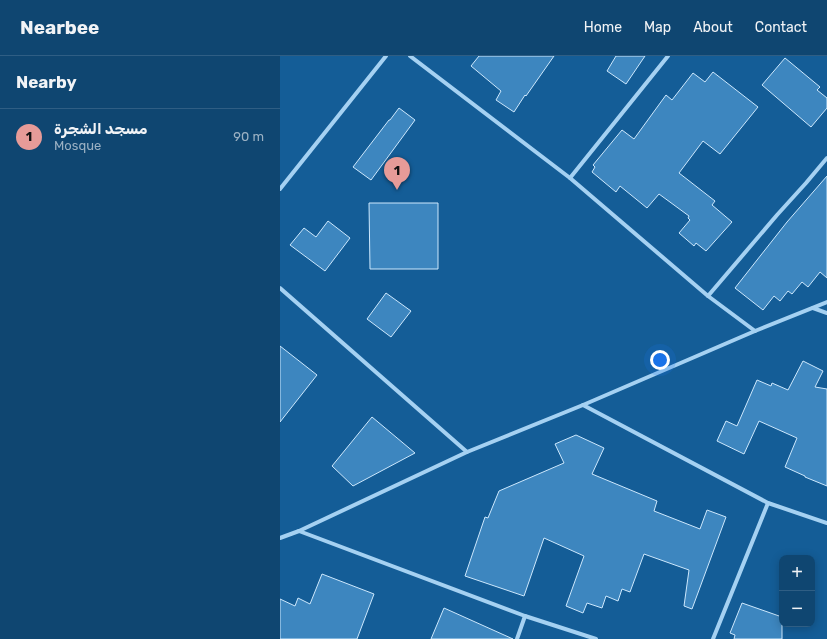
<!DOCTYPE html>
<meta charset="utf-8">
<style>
body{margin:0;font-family:Rubik,Cairo,sans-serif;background:#1d5079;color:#f1f3f6}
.controls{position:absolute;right:12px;bottom:12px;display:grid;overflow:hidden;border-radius:8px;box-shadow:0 2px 10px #0003}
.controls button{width:36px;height:36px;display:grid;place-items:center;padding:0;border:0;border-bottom:1px solid #2f5e84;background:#0f4671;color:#f1f3f6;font:20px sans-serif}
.you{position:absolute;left:380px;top:304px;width:14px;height:14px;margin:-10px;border:3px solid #fff;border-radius:50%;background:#1a73e8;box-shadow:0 0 0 6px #1a73e833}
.badge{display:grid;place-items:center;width:26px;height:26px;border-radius:50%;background:#e69b98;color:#111;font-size:13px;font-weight:700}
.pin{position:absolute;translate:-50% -33px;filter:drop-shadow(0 1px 2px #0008)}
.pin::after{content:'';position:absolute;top:21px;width:14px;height:12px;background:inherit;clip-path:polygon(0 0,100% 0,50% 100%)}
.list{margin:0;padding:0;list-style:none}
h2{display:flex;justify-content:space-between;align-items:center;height:52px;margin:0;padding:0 16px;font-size:17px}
h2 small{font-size:13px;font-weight:400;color:#9bb1c3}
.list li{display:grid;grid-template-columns:26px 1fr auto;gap:12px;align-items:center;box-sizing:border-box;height:56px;padding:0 16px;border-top:1px solid #2f5e84}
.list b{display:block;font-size:15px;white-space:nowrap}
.list p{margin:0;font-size:13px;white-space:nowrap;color:#9bb1c3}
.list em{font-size:13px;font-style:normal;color:#9bb1c3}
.map{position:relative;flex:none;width:547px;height:583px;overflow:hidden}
header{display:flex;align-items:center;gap:24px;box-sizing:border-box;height:56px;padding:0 20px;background:#0f4671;border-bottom:1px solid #2f5e84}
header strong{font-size:19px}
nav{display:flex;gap:22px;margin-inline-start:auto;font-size:14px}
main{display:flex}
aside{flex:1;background:#0f4671}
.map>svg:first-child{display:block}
</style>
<header>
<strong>Nearbee</strong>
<nav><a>Home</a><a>Map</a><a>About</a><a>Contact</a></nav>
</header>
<main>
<aside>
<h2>Nearby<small></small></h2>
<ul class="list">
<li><span class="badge">1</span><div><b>مسجد الشجرة</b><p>Mosque</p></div><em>90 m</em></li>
</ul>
</aside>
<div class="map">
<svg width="547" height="583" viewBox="0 0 547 583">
<rect width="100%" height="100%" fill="#145d97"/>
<g fill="#3d86bf" stroke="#cde8fd">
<path d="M199 0H274L246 40 245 39 234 56 216 44 221 35 191 10Z"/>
<path d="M336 0H365L346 28 327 15Z"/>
<path d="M505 2 540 31 537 34 547 42V52L531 71 482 29Z"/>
<path d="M433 16 478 51 440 98 423 85 399 117 435 145 432 149 452 166 426 195 416 187 414 190 399 177 410 164 408 162 409 160 379 138 367 152 340 130 336 136 312 116 315 111 313 109 342 74 354 83 386 39 392 44 413 17 425 26Z"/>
<path d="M119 52 135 64 91 124 73 111 109 64H110Z"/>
<path d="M547 120V222L540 216 528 231 522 226 512 238 508 235 500 245 494 240 483 254 455 232 507 166Z"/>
<path d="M89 147H158V213H90Z"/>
<path d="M48 165 70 182 45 215 10 189 24 172 36 181Z"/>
<path d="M106 237 131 255 111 281 87 263Z"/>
<path d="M0 290 37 319 0 366Z"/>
<path d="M523 305 543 315 535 331 547 333V430L525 421V420L505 411 517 382 479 365 464 398 437 385 446 365 457 370 477 324 491 330 492 327 508 334Z"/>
<path d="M92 361 135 397 73 430 52 410Z"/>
<path d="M296 379 324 392 312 418 377 445 374 455 420 473 427 454 446 461 412 553 404 550 409 514 364 498 350 536 342 533 338 545 326 540 322 552 307 547 303 557 286 550 304 500 264 482 244 540 185 520 205 461 208 462 219 435 284 407 275 388Z"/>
<path d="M42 518 94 538 77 583H0V543L15 550 18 542 30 548Z"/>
<path d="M462 547 502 561V583H454L455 579 450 577Z"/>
<path d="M164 552 233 583H151Z"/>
</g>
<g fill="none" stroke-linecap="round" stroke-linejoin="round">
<g stroke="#a5d1f2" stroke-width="4">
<path d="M130 0 290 122 428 240 475 275"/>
<path d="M290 122 388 0"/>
<path d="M0 133 106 0"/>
<path d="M0 232 187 396"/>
<path d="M428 240 497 159 526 127 547 102"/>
<path d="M533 252 547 257"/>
<path d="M303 349 488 447 547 467"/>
<path d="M19 475 245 560 316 583"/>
<path d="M0 482 19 475 187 396 303 349 475 275 547 246"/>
<path d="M237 583 245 560"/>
<path d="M433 583 488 447"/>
</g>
</g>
</svg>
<div class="controls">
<button>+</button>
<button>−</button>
</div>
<div class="you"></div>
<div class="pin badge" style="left:117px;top:134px">1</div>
</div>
</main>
